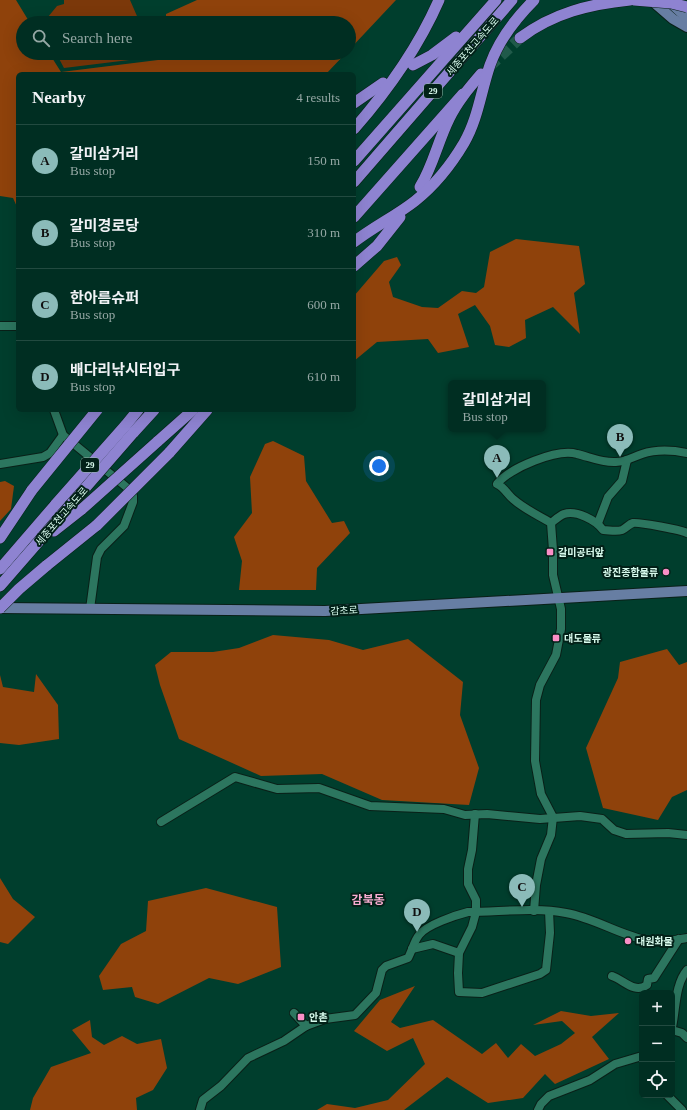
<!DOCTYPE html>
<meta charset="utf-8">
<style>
body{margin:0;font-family:"Times New Roman","Noto Sans KR",serif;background:#0a362a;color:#f1f3f6}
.controls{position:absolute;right:12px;bottom:12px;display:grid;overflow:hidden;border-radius:6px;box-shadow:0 4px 16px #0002}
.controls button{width:36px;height:36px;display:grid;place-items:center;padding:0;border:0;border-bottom:1px solid #224a40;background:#002e22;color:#f1f3f6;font:20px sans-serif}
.you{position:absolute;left:379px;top:466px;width:14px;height:14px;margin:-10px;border:3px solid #fff;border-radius:50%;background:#1a73e8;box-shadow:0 0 0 6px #1a73e833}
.badge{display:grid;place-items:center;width:26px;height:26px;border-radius:50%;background:#8bbbb9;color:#111;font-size:13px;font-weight:700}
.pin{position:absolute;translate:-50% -33px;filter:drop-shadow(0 1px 2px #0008)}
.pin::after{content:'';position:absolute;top:21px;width:14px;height:12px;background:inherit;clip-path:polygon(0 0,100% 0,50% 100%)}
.popup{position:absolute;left:448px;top:380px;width:98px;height:52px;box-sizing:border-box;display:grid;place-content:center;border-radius:6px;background:#002e22;filter:drop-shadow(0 1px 3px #0005);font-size:13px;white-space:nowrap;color:#95a8a5}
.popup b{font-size:15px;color:#f1f3f6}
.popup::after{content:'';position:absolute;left:50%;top:100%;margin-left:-8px;border:8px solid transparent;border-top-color:#002e22}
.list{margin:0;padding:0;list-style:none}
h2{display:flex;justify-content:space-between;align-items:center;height:52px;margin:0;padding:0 16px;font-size:17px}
h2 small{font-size:13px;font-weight:400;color:#95a8a5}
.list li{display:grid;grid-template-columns:26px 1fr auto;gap:12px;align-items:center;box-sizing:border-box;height:72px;padding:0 16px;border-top:1px solid #224a40}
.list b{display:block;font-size:15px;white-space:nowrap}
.list p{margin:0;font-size:13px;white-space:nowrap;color:#95a8a5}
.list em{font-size:13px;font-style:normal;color:#95a8a5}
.icon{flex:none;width:22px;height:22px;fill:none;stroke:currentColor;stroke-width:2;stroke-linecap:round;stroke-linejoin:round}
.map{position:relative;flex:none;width:687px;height:1110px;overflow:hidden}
.search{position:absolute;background:#002e22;box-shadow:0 4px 16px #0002;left:16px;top:16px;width:340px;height:44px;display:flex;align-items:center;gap:10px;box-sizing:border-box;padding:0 14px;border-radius:22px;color:#95a8a5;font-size:15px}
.panel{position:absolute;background:#002e22;box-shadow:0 4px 16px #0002;left:16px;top:72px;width:340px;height:340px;border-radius:6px}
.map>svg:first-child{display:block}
</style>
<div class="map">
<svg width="687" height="1110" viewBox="0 0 687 1110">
<rect width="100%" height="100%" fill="#003e2d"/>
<g fill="#7b380a">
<path d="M64 0H130L140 23H43L57 6 64 4Z"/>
<path d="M56 53H162V56L64 68Z"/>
</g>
<g fill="#8f420b">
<path d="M0 0H16L30 23H23V53H49L61 72 166 59 167 53H346L326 74H18V209L13 198 0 196Z"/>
<path d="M197 0H396L349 50V23H166V14Z"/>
<path d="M516 239 579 246 585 284 574 293 580 334 553 307 525 320 526 338 509 347 495 345 490 326 475 305 458 314 469 347 438 353 428 339 377 342 354 361V296L384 261 397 257 401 265 389 282 393 297 422 307 438 308 462 291 476 293 484 287 490 252Z"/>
<path d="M273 441 304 456 306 481 332 523 344 521 350 533 317 568 316 590H239L242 561 234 537 252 513 250 477 265 444Z"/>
<path d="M5 481 14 486 11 509 0 521V482Z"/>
<path d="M273 635 329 640 363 650 408 639 463 682 460 715 479 768 469 805 382 800 322 774 261 776 179 739 160 685 155 665 171 652H213L239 648Z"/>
<path d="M667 649 679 665 687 662V790L672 797 658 820 603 808 586 748 618 678 620 662Z"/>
<path d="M36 674 58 705 59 739 19 745 0 743V675L3 687 34 692Z"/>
<path d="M0 878 13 899 35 917 8 944 0 942Z"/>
<path d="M206 888 277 907 281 967 238 984 209 978 158 1004 135 997 132 987 103 990 99 976 121 944 146 931 148 901Z"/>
<path d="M415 986 391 1022 400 1028 433 1020 482 1054 496 1043 508 1058 521 1044 535 1056 561 1044 575 1033 562 1021 533 1025 561 1011 591 1016 619 1013 592 1037 609 1059 555 1084 545 1074 523 1098 488 1103 447 1077 404 1110H317L327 1104 355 1108 388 1100 425 1064 413 1038 387 1051 354 1031 380 1000Z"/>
<path d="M90 1020 92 1037 104 1045 122 1036 137 1044 161 1039 167 1068 153 1090 136 1098 137 1110H30L33 1098 51 1067 91 1053 72 1030Z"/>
</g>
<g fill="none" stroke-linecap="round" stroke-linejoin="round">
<path stroke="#205a4a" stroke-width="11" stroke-dasharray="11 5.5" stroke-linecap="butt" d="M489 67 520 38"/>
<defs>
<g id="minor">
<path d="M0 326H18"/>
<path d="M54 410 63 435"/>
<path d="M0 464 43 457 50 453 63 435 130 490 133 496V502L124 526 101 549 97 557 90 609"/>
<path d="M551 523C555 520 559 516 564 514 576 510 596 520 603 530 609 530 616 532 622 530 626 528 629 524 633 523 639 522 682 530 687 533"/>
<path d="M598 523 608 497 622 481 627 460"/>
<path d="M475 814 472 850 468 869V884L476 900V912L472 927 459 953 458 973 459 992 482 993 540 974 546 970 550 933 549 911"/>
<path d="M161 822 235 777 277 789 319 788 370 806 444 809 465 815 487 814 540 819 580 816 602 819 614 830 626 834 668 833 687 835"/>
<path d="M534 911 536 885 541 859 551 835 553 817 541 794 535 761 536 700 540 685 556 655 561 629V609L553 575V550L551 523C538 515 524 509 513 499 507 494 504 487 497 484 509 468 558 448 577 454 590 457 602 463 616 462 625 462 633 457 642 454 657 449 672 450 687 453"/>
<path d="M412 949 433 944 459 953"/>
<path d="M612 976C624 980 634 994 647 985L648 979 654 978 679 939"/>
<path d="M294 1013 306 1026"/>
<path d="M672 1027C676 1009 675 984 687 970"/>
<path d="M672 1030 682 1033 687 1038"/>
<path d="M667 1095 682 1110"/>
<path d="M200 1110 203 1100 221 1086 248 1058 284 1041 306 1026 314 1023 325 1019 355 1015 376 993 382 970 386 966 408 958C412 951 414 941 419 935 426 925 456 915 468 912 500 912 535 907 566 913 595 918 621 936 650 941 662 943 676 940 687 938"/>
<path d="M538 1110 541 1104 549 1096 590 1080 615 1064 642 1056"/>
</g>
<g id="major">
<path d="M651 0 673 19 687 27"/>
<path d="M671 3 687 18"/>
<path d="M0 608 325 611 687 591"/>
</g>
<g id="highway">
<path d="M520 38C553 13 590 4 630 0"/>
<path d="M413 65 432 55 456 37"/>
<path d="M354 103 383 83"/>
<path d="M354 129C388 90 418 48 439 0"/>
<path d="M354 161 496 0"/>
<path d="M354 182 512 0"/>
<path d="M420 187C433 166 438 141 449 119 457 102 469 88 481 74"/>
<path d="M354 217 463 94"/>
<path d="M354 242C373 227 396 216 415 201 435 185 451 165 464 143 478 119 481 91 490 65 499 40 515 19 534 0"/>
<path d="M354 266 377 246 400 217"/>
<path d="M125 426 138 410"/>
<path d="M133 433 154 410"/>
<path d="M157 442 193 410"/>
<path d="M169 453 207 410"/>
<path d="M54 531 82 509"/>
<path d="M0 538 32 490"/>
<path d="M46 566 97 525"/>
<path d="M0 569 56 504"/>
<path d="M0 586 73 502"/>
</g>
</defs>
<use href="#minor" stroke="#092018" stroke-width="10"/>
<use href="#major" stroke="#092018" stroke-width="12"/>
<use href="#highway" stroke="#092018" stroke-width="12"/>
<use href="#minor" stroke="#2c765f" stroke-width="8"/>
<use href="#major" stroke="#677ea3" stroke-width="10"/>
<use href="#highway" stroke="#8e83d1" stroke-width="11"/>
<defs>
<g id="highway-bridge">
<path d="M634 0 671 3 687 7"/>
<path d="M32 490 97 410"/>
<path d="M73 502 133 433"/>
<path d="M56 504 125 426"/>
<path d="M82 509 157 442"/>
<path d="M97 525 169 453"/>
<path d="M0 608 19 589 46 566"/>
</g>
</defs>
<use href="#highway-bridge" stroke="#092018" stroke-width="12" stroke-linecap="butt"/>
<use href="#highway-bridge" stroke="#8e83d1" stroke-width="11"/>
</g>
<g fill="#fa8fc6" stroke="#022118" stroke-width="1.5">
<rect x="546" y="548" width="8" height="8" rx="2"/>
<circle cx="666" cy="572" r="4"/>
<rect x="552" y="634" width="8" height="8" rx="2"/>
<circle cx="628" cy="941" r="4"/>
<rect x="297" y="1013" width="8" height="8" rx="2"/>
</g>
<g text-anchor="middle" stroke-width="4" stroke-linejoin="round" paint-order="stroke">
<g fill="#022118" stroke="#98baad" stroke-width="1">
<rect x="424" y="84" width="18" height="14" rx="3"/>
<rect x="81" y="458" width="18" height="14" rx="3"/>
</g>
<g font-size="9" font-weight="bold" fill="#d8fbed">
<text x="433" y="94">29</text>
<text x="90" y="468">29</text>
</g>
<g font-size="10" fill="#d8fbed" stroke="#022118">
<text transform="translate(472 46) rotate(-49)" y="4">세종포천고속도로</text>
<text transform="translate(61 516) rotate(-49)" y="4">세종포천고속도로</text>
<text transform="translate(344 610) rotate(-3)" y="4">감초로</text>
</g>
<g font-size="10" font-weight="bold" fill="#d8fbed" stroke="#022118" text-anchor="start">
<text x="558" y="556">갈미공터앞</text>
<text x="658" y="576" text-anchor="end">광진종합물류</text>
<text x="564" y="642">대도물류</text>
<text x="636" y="945">대원화물</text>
<text x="309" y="1021">안촌</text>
</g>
<g font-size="12" font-weight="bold" fill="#f8acd0" stroke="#022118">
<text x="368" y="904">감북동</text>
</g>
</g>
</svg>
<div class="controls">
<button>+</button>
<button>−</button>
<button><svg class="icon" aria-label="locate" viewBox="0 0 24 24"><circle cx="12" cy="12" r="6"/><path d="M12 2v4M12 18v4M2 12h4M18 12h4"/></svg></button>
</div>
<div class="you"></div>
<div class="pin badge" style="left:497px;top:478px">A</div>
<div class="popup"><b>갈미삼거리</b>Bus stop</div>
<div class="pin badge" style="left:620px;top:457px">B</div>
<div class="pin badge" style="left:522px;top:907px">C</div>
<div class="pin badge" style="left:417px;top:932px">D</div>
<div class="search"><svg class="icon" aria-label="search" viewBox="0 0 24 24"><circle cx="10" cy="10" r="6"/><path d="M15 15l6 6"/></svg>Search here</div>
<section class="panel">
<h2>Nearby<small>4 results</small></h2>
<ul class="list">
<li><span class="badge">A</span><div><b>갈미삼거리</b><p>Bus stop</p></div><em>150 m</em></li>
<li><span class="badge">B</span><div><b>갈미경로당</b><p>Bus stop</p></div><em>310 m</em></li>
<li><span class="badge">C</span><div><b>한아름슈퍼</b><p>Bus stop</p></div><em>600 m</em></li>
<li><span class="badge">D</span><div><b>배다리낚시터입구</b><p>Bus stop</p></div><em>610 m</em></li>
</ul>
</section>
</div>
